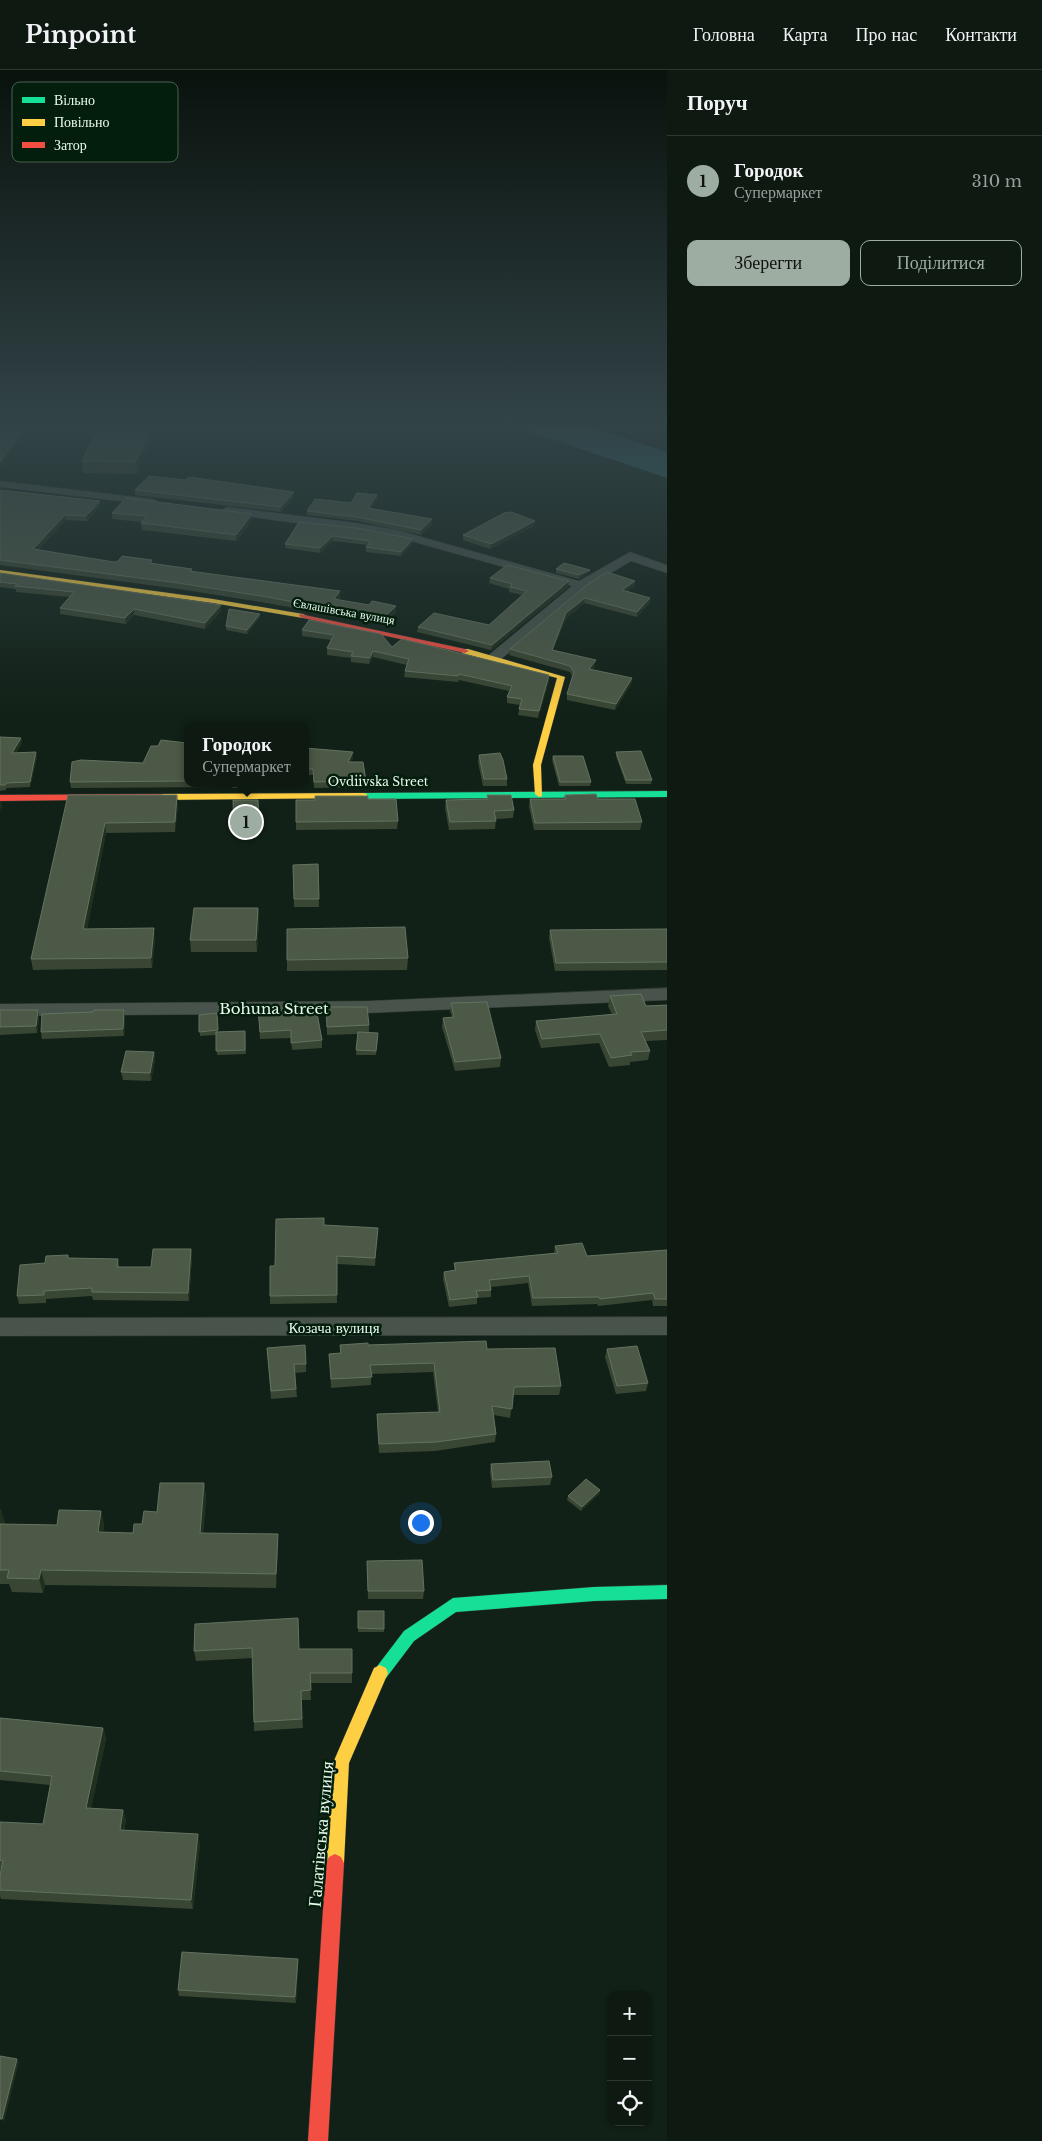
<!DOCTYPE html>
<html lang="uk">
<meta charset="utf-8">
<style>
:root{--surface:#0d1911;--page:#16221a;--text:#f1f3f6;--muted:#9aa09f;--line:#2d3831;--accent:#9dada1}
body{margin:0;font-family:"Libre Baskerville",serif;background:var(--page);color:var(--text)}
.controls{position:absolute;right:15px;bottom:15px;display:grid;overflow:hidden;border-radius:10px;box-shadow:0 1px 4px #0004}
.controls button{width:45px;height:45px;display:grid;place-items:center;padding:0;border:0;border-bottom:1px solid var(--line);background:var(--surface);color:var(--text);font:25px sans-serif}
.you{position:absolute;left:420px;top:1452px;width:18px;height:18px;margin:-12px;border:4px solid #fff;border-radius:50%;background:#1a73e8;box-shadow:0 0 0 8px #1a73e833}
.badge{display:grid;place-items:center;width:32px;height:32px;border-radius:50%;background:var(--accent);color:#111;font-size:16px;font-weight:700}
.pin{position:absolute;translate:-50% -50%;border:2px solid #fff;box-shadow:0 1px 5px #0006}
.popup{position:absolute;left:184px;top:652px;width:125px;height:65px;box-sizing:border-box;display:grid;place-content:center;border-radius:10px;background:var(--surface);filter:drop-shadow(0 1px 4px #0005);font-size:16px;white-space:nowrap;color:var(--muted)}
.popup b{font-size:19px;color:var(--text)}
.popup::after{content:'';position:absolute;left:50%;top:100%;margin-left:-10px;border:10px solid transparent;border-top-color:var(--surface)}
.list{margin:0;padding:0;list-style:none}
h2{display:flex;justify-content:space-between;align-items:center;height:65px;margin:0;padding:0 20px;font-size:21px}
h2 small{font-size:16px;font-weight:400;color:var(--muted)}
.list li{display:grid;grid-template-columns:32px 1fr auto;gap:15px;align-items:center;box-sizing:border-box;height:90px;padding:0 20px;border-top:1px solid var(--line)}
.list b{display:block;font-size:19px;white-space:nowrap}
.list p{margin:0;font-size:16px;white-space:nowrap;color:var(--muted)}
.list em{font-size:16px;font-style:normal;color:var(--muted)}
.actions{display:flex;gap:10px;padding:15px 20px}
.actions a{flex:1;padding:11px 0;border:1px solid var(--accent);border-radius:10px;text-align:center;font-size:18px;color:var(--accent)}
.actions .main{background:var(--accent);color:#111}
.icon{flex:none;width:28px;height:28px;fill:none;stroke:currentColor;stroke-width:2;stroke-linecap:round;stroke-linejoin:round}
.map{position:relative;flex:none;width:667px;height:2071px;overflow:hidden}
header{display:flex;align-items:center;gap:30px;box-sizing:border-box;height:70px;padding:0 25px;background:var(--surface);border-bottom:1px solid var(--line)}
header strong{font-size:24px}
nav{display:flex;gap:28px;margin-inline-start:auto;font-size:18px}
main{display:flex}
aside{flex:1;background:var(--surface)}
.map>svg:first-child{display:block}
.water{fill:#2f7277}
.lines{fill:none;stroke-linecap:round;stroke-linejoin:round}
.street-casing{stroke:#2e3932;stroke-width:1}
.fast-casing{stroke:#2e3932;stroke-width:1}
.slow-casing{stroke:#2e3932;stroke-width:1}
.jam-casing{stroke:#2e3932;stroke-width:1}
.street{fill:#47534b;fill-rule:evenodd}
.fast{fill:#16e098;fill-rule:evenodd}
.slow{fill:#ffcf43;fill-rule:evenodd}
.jam{fill:#f24e42;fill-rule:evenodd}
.wall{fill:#394633}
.shaded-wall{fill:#212f1f}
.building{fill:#4c5947;stroke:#647261}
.labels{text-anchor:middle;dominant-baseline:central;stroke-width:5;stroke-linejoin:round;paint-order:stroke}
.far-street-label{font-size:12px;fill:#e8f9ec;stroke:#031e0c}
.street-label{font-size:15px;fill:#e8f9ec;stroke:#031e0c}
.near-street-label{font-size:18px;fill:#e8f9ec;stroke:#031e0c}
.key{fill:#031e0c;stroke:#48604f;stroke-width:1}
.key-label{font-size:14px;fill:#e8f9ec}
</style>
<header>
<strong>Pinpoint</strong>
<nav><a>Головна</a><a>Карта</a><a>Про нас</a><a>Контакти</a></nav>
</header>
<main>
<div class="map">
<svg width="667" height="2071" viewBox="0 0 667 2071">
<rect width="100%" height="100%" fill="#112117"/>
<path class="water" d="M 508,354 L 582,354 L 667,382 L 667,408 Z"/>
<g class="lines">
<g class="street-casing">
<path id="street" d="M 0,411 L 153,429 L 159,432 L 153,435 L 0,417 Z
M 227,437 L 357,453 L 397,460 L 579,511 L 630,482 L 667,495 L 667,503 L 631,491 L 586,518 L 500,590 L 495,591 L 488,587 L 490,584 L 572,516 L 396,467 L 223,443 L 221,441 L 223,439 Z
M 667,918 L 667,930 L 368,943 L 0,946 L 0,934 L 368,931 Z
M 667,1247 L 667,1265 L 0,1266 L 0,1248 Z"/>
</g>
<g class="fast-casing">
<path id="fast" d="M 667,721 L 667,727 L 364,729 L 360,726 L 364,723 Z
M 667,1515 L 667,1529 L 594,1531 L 456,1542 L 414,1571 L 386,1608 L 380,1611 L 374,1608 L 372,1603 L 404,1561 L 453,1528 L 594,1517 Z"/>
</g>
<g class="slow-casing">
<path id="slow" d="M 0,500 L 213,529 L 303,544 L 307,546 L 303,548 L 213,533 L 0,504 Z
M 462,579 L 468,579 L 565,607 L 541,695 L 542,726 L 539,727 L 535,724 L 533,695 L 557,608 L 462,583 Z
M 364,723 L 367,724 L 367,728 L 161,730 L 157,727 L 161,724 Z
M 380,1595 L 386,1598 L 388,1603 L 349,1693 L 344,1793 L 341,1799 L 335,1802 L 329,1799 L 326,1793 L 333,1693 L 374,1598 Z"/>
</g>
<g class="jam-casing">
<path id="jam" d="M 300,544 L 465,579 L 469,581 L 465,583 L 303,548 L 299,546 Z
M 161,724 L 164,725 L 164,729 L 0,731 L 0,725 Z
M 335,1784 L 341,1787 L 344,1793 L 328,2071 L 308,2071 L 326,1793 L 329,1787 Z"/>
</g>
<use href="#street" class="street"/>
<use href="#fast" class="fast"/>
<use href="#slow" class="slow"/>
<use href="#jam" class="jam"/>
</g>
<path class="wall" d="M 100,354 L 155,354 L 155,360 L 137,404 L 83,403 L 82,391 Z
M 185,410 L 294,422 L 294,427 L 281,442 L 135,425 L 135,420 Z
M 0,420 L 100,436 L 87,451 L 66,450 L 38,480 L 114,492 L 152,490 L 152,493 L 192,499 L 192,502 L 340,521 L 340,527 L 338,530 L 369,535 L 396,536 L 396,542 L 382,554 L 267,533 L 179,519 L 0,495 Z
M 377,430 L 370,439 L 432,454 L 421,465 L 357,451 L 307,445 L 307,441 L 351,433 Z
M 112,443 L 252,450 L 236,471 L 142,460 L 141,453 L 142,452 L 112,449 Z
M 534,456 L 490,479 L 463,470 L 463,465 Z
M 357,458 L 413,469 L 412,474 L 401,486 L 366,482 L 366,477 L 368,475 L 333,471 L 320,483 L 285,478 L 285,474 Z
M 556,499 L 590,500 L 589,503 L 579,509 L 556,503 Z
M 0,503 L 221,541 L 205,559 L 134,545 L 126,554 L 60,544 L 60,538 L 69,527 L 16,522 L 16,519 L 0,517 Z
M 490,508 L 568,517 L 491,580 L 417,562 L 418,557 L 489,555 L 522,525 L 509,522 L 509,519 L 489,513 Z
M 635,511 L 635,516 L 627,521 L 650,528 L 649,534 L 637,547 L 584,533 L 566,549 L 553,580 L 595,596 L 592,600 L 632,608 L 631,614 L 615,640 L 567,630 L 567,624 L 572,606 L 570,602 L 509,585 L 510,579 L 588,514 Z
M 260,547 L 247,564 L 226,560 L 226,556 Z
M 309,550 L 392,577 L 549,611 L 538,648 L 518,645 L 520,635 L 507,633 L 507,627 L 509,621 L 459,610 L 458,612 L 404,607 L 405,601 L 407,595 L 373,587 L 369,594 L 351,592 L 351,588 L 327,585 L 327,578 L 331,570 L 302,566 L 302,560 Z
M 0,667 L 21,668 L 22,673 L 16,683 L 37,687 L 30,717 L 6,718 L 6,720 L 0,721 Z
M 187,673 L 187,713 L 275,713 L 275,716 L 257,716 L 257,718 L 233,718 L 232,717 L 71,718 L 70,712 L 143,693 L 158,676 Z
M 305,678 L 353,688 L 351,692 L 366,711 L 366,717 L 314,718 L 313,705 L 305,705 Z
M 616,682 L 652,710 L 651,714 L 626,714 L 616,686 Z
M 479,685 L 507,709 L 507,716 L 483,716 L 478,692 Z
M 553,686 L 591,712 L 590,716 L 559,716 L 552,690 Z
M 68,725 L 178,735 L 175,762 L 106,763 L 87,859 L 155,869 L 152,898 L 33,900 L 31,889 Z
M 487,725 L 514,740 L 513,748 L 496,749 L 495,759 L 449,760 L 445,738 L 446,730 L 487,729 Z
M 565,725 L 598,729 L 642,752 L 640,760 L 534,760 L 529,737 L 530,729 L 564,729 Z
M 368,729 L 398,751 L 397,759 L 296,760 L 296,730 Z
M 233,730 L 258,730 L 260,764 L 235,765 Z
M 318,794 L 319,837 L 294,837 L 293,795 Z
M 258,838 L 259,850 L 257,882 L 191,882 L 190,870 Z
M 667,859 L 667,900 L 555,901 L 549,868 L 550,860 Z
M 408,888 L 407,900 L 287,901 L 287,890 Z
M 610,926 L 646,936 L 667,935 L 667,970 L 646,971 L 650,981 L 648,990 L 630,992 L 630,995 L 609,997 L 599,973 L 541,978 L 535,960 L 536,951 L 612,944 L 608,936 Z
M 451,933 L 501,988 L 500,997 L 455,1001 L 442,957 L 443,948 L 452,947 L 450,941 Z
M 326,937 L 369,955 L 369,962 L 378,967 L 376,985 L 356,985 L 358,964 L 327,965 Z
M 258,938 L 291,944 L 322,970 L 322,978 L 292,980 L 291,968 L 260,969 Z
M 0,940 L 39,948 L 37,963 L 0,965 Z
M 217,943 L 218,962 L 245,961 L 246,984 L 217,985 L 216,965 L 200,966 L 199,945 Z
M 125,947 L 124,966 L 42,969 L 41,962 Z
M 154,982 L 155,990 L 151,1011 L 123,1010 L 121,1002 Z
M 324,1155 L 377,1166 L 375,1196 L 337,1194 L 337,1233 L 270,1234 L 270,1226 L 275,1196 Z
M 555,1176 L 587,1186 L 667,1180 L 667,1236 L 653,1236 L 652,1230 L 598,1236 L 597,1234 L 532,1236 L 528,1213 L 491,1217 L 491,1227 L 477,1228 L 477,1234 L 449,1237 L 443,1209 L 444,1202 L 454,1201 L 454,1193 L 554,1183 Z
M 191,1179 L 192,1187 L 189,1231 L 93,1230 L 92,1226 L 46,1229 L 46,1233 L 19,1234 L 17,1226 L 45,1193 L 68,1188 L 118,1189 L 119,1197 L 151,1197 Z
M 340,1275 L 487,1279 L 561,1316 L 559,1325 L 513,1325 L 510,1348 L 494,1345 L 496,1364 L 495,1372 L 435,1381 L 379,1383 L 377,1352 L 377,1344 L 438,1342 L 433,1302 L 371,1304 L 371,1315 L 331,1318 L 329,1284 L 340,1283 Z
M 267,1278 L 306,1294 L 306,1302 L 295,1303 L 297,1327 L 271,1329 Z
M 607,1279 L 648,1313 L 646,1321 L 616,1324 L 605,1287 Z
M 491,1394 L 552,1407 L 550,1415 L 492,1418 L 490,1402 Z
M 204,1413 L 206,1428 L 203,1463 L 278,1478 L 276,1518 L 45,1515 L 43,1523 L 12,1522 L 9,1514 L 0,1514 L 0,1439 L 5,1454 L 57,1455 L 101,1441 L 104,1455 L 103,1462 L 133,1463 L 157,1442 Z
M 600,1420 L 599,1424 L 581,1441 L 567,1430 L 568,1426 Z
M 367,1491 L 424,1521 L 423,1529 L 368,1529 Z
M 358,1541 L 384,1541 L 384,1562 L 358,1562 Z
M 195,1554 L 299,1579 L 352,1579 L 352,1613 L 310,1613 L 311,1630 L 301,1630 L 303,1658 L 254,1661 L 253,1588 L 196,1591 L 194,1581 Z
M 0,1648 L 103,1658 L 106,1669 L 91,1738 L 123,1740 L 126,1750 L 124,1761 L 200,1774 L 193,1839 L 1,1829 L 0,1826 L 0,1805 L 1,1800 L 0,1799 L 0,1752 L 43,1754 L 50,1715 L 0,1710 Z
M 298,1889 L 296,1933 L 179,1926 L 178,1920 Z"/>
<path class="shaded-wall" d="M 26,354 L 29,354 L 29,356 L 0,399 L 0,392 Z
M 152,354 L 155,354 L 155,360 L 137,404 L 136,392 Z
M 294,422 L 294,427 L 281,442 L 281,437 Z
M 377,425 L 377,430 L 368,443 L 368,438 Z
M 100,431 L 100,436 L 87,451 L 86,446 Z
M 252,444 L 252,450 L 236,471 L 236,465 Z
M 65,445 L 66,450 L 34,484 L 33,479 Z
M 432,449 L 432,454 L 421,465 L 421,460 Z
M 535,451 L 534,456 L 490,479 L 491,474 Z
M 333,466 L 333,471 L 320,483 L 320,478 Z
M 413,469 L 412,474 L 401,486 L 401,482 Z
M 590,500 L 589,503 L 579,509 L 579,505 Z
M 569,511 L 568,517 L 491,580 L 492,575 Z
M 635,511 L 635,516 L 621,526 L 622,520 Z
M 340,521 L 340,527 L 334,535 L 334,529 Z
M 585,528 L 584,533 L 566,549 L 551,586 L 552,580 L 566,543 Z
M 650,528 L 649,534 L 637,547 L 637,542 Z
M 221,535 L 221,541 L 205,559 L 205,553 Z
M 396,536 L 396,542 L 382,554 L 382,549 Z
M 134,539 L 134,545 L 126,554 L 125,548 Z
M 260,544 L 260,547 L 247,564 L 247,560 Z
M 373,581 L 373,587 L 369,594 L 370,588 Z
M 596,590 L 595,596 L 588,605 L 589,599 Z
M 549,605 L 549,611 L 538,648 L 539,641 Z
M 632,608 L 631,614 L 615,640 L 616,634 Z
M 21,668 L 22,673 L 13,688 L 12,683 Z
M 36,682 L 37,687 L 30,717 L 30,712 Z
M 353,682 L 353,688 L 348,699 L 348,692 Z
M 177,725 L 178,735 L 175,762 L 175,752 Z
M 1,731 L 2,736 L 0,741 L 0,733 Z
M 105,753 L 106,763 L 85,870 L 83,859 Z
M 258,838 L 259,850 L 257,882 L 256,870 Z
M 154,858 L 155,869 L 152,898 L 151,888 Z
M 38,940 L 39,948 L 37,963 L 36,956 Z
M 124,940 L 125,947 L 124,966 L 123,959 Z
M 154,982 L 155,990 L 151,1011 L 150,1003 Z
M 191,1179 L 192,1187 L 189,1231 L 188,1223 Z
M 204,1413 L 206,1428 L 201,1477 L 200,1463 Z
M 600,1420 L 599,1424 L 581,1441 L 582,1437 Z
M 1,1439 L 5,1454 L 0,1460 L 0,1443 Z
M 101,1441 L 104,1455 L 101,1477 L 98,1462 Z
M 278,1464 L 278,1478 L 276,1518 L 276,1504 Z
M 41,1500 L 45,1515 L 43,1523 L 39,1509 Z
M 103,1658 L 106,1669 L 89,1748 L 86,1738 Z
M 123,1740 L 126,1750 L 123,1770 L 120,1760 Z
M 198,1764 L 200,1774 L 193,1839 L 191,1830 Z
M 298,1889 L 298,1895 L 296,1933 L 295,1927 Z
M 17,1989 L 19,1992 L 4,2052 L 2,2049 Z"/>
<path class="building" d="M 0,354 L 26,354 L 0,392 Z
M 100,354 L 152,354 L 136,392 L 82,391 Z
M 149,406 L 185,410 L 189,407 L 294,422 L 281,437 L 135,420 Z
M 0,420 L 100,431 L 86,446 L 65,445 L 33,479 L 114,492 L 118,491 L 122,486 L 152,490 L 149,493 L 192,499 L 189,501 L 340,521 L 334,529 L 369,535 L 372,531 L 396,536 L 382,549 L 267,527 L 178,513 L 0,490 Z
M 357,423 L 377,425 L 368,438 L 432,449 L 421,460 L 357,447 L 307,441 L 315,429 L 351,433 Z
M 126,428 L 252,444 L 236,465 L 141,453 L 147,446 L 112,443 Z
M 511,442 L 535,451 L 491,474 L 463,465 L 504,443 Z
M 299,452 L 357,458 L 413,469 L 401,482 L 366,477 L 371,471 L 333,466 L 320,478 L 285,474 Z
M 564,493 L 590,500 L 579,505 L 556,499 Z
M 507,495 L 569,511 L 492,575 L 418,557 L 434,543 L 489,555 L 527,521 L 510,517 L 512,514 L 490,508 Z
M 607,502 L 635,511 L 622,520 L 650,528 L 637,542 L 585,528 L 566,543 L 552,580 L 596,590 L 589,599 L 632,608 L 616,634 L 567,624 L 574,602 L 570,596 L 510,579 L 588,514 Z
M 0,503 L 221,535 L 205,553 L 134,539 L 125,548 L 60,538 L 74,522 L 15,516 L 17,514 L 0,512 Z
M 229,539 L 260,544 L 247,560 L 226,556 Z
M 309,550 L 381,564 L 392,577 L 402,569 L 549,605 L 539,641 L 519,639 L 522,629 L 507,627 L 512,616 L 459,604 L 458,606 L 405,601 L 409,589 L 373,581 L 370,588 L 351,586 L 353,582 L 327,578 L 334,565 L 302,560 Z
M 0,667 L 21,668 L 12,683 L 36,682 L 30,712 L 6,713 L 5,715 L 0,715 Z
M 161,670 L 187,673 L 187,711 L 70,712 L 72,692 L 81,690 L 143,693 L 151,676 L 158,676 Z
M 305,678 L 353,682 L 348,692 L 363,692 L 366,711 L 314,712 L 313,699 L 305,699 Z
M 641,681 L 652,710 L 626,710 L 616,682 Z
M 500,683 L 503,690 L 507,709 L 484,709 L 479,685 Z
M 553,686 L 583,686 L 591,712 L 560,712 Z
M 596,724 L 598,729 L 635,729 L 642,752 L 535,753 L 530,729 L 566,729 L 565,725 Z
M 68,725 L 177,725 L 175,752 L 105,753 L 83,859 L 154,858 L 151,888 L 31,889 Z
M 487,725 L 511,725 L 514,740 L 494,741 L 496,751 L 450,752 L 446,730 L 488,729 Z
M 315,726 L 368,726 L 368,729 L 396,729 L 398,751 L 296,752 L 296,730 L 315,730 Z
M 233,730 L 258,730 L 259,760 L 234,761 Z
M 318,794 L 319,829 L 294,829 L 293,795 Z
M 194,838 L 258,838 L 256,870 L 190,870 Z
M 405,857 L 408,888 L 287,890 L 287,859 Z
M 667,859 L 667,892 L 556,893 L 550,860 Z
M 641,924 L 646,936 L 667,935 L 667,960 L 641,962 L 650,981 L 630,982 L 632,985 L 611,988 L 600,964 L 542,969 L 536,951 L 617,944 L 610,926 Z
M 487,932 L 501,988 L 455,992 L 443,948 L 454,947 L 451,933 Z
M 326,937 L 367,937 L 369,955 L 327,957 Z
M 258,938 L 291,938 L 291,944 L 317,943 L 322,970 L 291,973 L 291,960 L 260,962 Z
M 0,940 L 38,940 L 36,956 L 0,957 Z
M 94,940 L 124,940 L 123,959 L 41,962 L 42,944 L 93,942 Z
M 217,943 L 218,960 L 199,962 L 199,945 Z
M 245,961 L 245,980 L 216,981 L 216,962 Z
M 358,962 L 378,963 L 376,981 L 356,980 Z
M 126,981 L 154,982 L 150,1003 L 121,1002 Z
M 324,1148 L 324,1155 L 378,1158 L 375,1188 L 337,1186 L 337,1225 L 270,1226 L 270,1196 L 275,1196 L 276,1149 Z
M 582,1173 L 587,1186 L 667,1180 L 667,1229 L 655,1229 L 653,1223 L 600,1229 L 599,1227 L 533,1228 L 529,1206 L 489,1210 L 491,1220 L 476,1221 L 478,1227 L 450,1230 L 444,1202 L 456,1200 L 454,1193 L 558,1183 L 555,1176 Z
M 153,1179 L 191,1179 L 188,1223 L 92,1222 L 92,1218 L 44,1221 L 44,1225 L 17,1226 L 20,1195 L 45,1193 L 46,1186 L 68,1185 L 68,1188 L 118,1189 L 117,1197 L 151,1197 Z
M 486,1271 L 487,1279 L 555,1278 L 561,1316 L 514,1317 L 512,1339 L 492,1336 L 496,1364 L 436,1372 L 379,1374 L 377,1344 L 440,1342 L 434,1293 L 370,1295 L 372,1307 L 331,1309 L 329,1284 L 341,1283 L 340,1275 L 368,1273 L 368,1275 Z
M 305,1275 L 306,1294 L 294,1294 L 296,1319 L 271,1321 L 267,1278 Z
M 637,1276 L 648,1313 L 617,1316 L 607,1279 Z
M 549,1391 L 552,1407 L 493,1410 L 491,1394 Z
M 586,1409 L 600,1420 L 582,1437 L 568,1426 Z
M 160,1413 L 204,1413 L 200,1463 L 278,1464 L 276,1504 L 41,1500 L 39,1509 L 7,1508 L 9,1500 L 0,1500 L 0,1454 L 57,1455 L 59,1440 L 101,1441 L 98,1462 L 133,1463 L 134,1454 L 142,1454 L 144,1441 L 157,1442 Z
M 422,1490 L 424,1521 L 368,1521 L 367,1491 Z
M 358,1541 L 384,1541 L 384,1559 L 358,1558 Z
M 298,1548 L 299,1579 L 352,1579 L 352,1603 L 310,1603 L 311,1620 L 301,1621 L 302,1649 L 254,1652 L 252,1578 L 194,1581 L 195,1554 Z
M 0,1648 L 103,1658 L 86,1738 L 123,1740 L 120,1760 L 198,1764 L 191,1830 L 0,1820 L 0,1805 L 3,1791 L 0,1790 L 0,1752 L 43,1754 L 52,1706 L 0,1701 Z
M 182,1882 L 298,1889 L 295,1927 L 178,1920 Z
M 0,1986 L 17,1989 L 2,2049 L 0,2049 Z"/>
<linearGradient id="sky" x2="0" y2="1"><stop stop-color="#09120d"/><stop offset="0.55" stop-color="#324347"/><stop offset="1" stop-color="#324347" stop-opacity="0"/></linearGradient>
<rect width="667" height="644" fill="url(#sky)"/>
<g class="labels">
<g class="far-street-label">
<text transform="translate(344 541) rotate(10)">Євлашівська вулиця</text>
<text x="378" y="711">Ovdiivska Street</text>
</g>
<g class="street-label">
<text x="274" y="938">Bohuna Street</text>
<text x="334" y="1257">Козача вулиця</text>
</g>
<g class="near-street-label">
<text transform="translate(321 1764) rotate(-85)">Галатівська вулиця</text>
</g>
</g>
<rect x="12" y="12" width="166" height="80" rx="8" class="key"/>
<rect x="22" y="27" width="23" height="6" fill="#16e098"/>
<rect x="22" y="49" width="23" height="7" fill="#ffcf43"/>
<rect x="22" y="72" width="23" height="6" fill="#f24e42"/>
<g class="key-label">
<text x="54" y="35">Вільно</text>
<text x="54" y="57">Повільно</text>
<text x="54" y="80">Затор</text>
</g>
</svg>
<div class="controls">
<button>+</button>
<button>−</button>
<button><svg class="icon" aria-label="locate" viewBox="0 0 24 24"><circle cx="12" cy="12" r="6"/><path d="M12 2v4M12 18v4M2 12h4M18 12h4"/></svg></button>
</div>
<div class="you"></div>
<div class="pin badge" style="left:246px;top:752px">1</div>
<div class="popup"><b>Городок</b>Супермаркет</div>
</div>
<aside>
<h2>Поруч<small></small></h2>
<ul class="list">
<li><span class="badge">1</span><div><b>Городок</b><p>Супермаркет</p></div><em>310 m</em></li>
</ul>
<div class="actions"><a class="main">Зберегти</a><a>Поділитися</a></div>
</aside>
</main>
